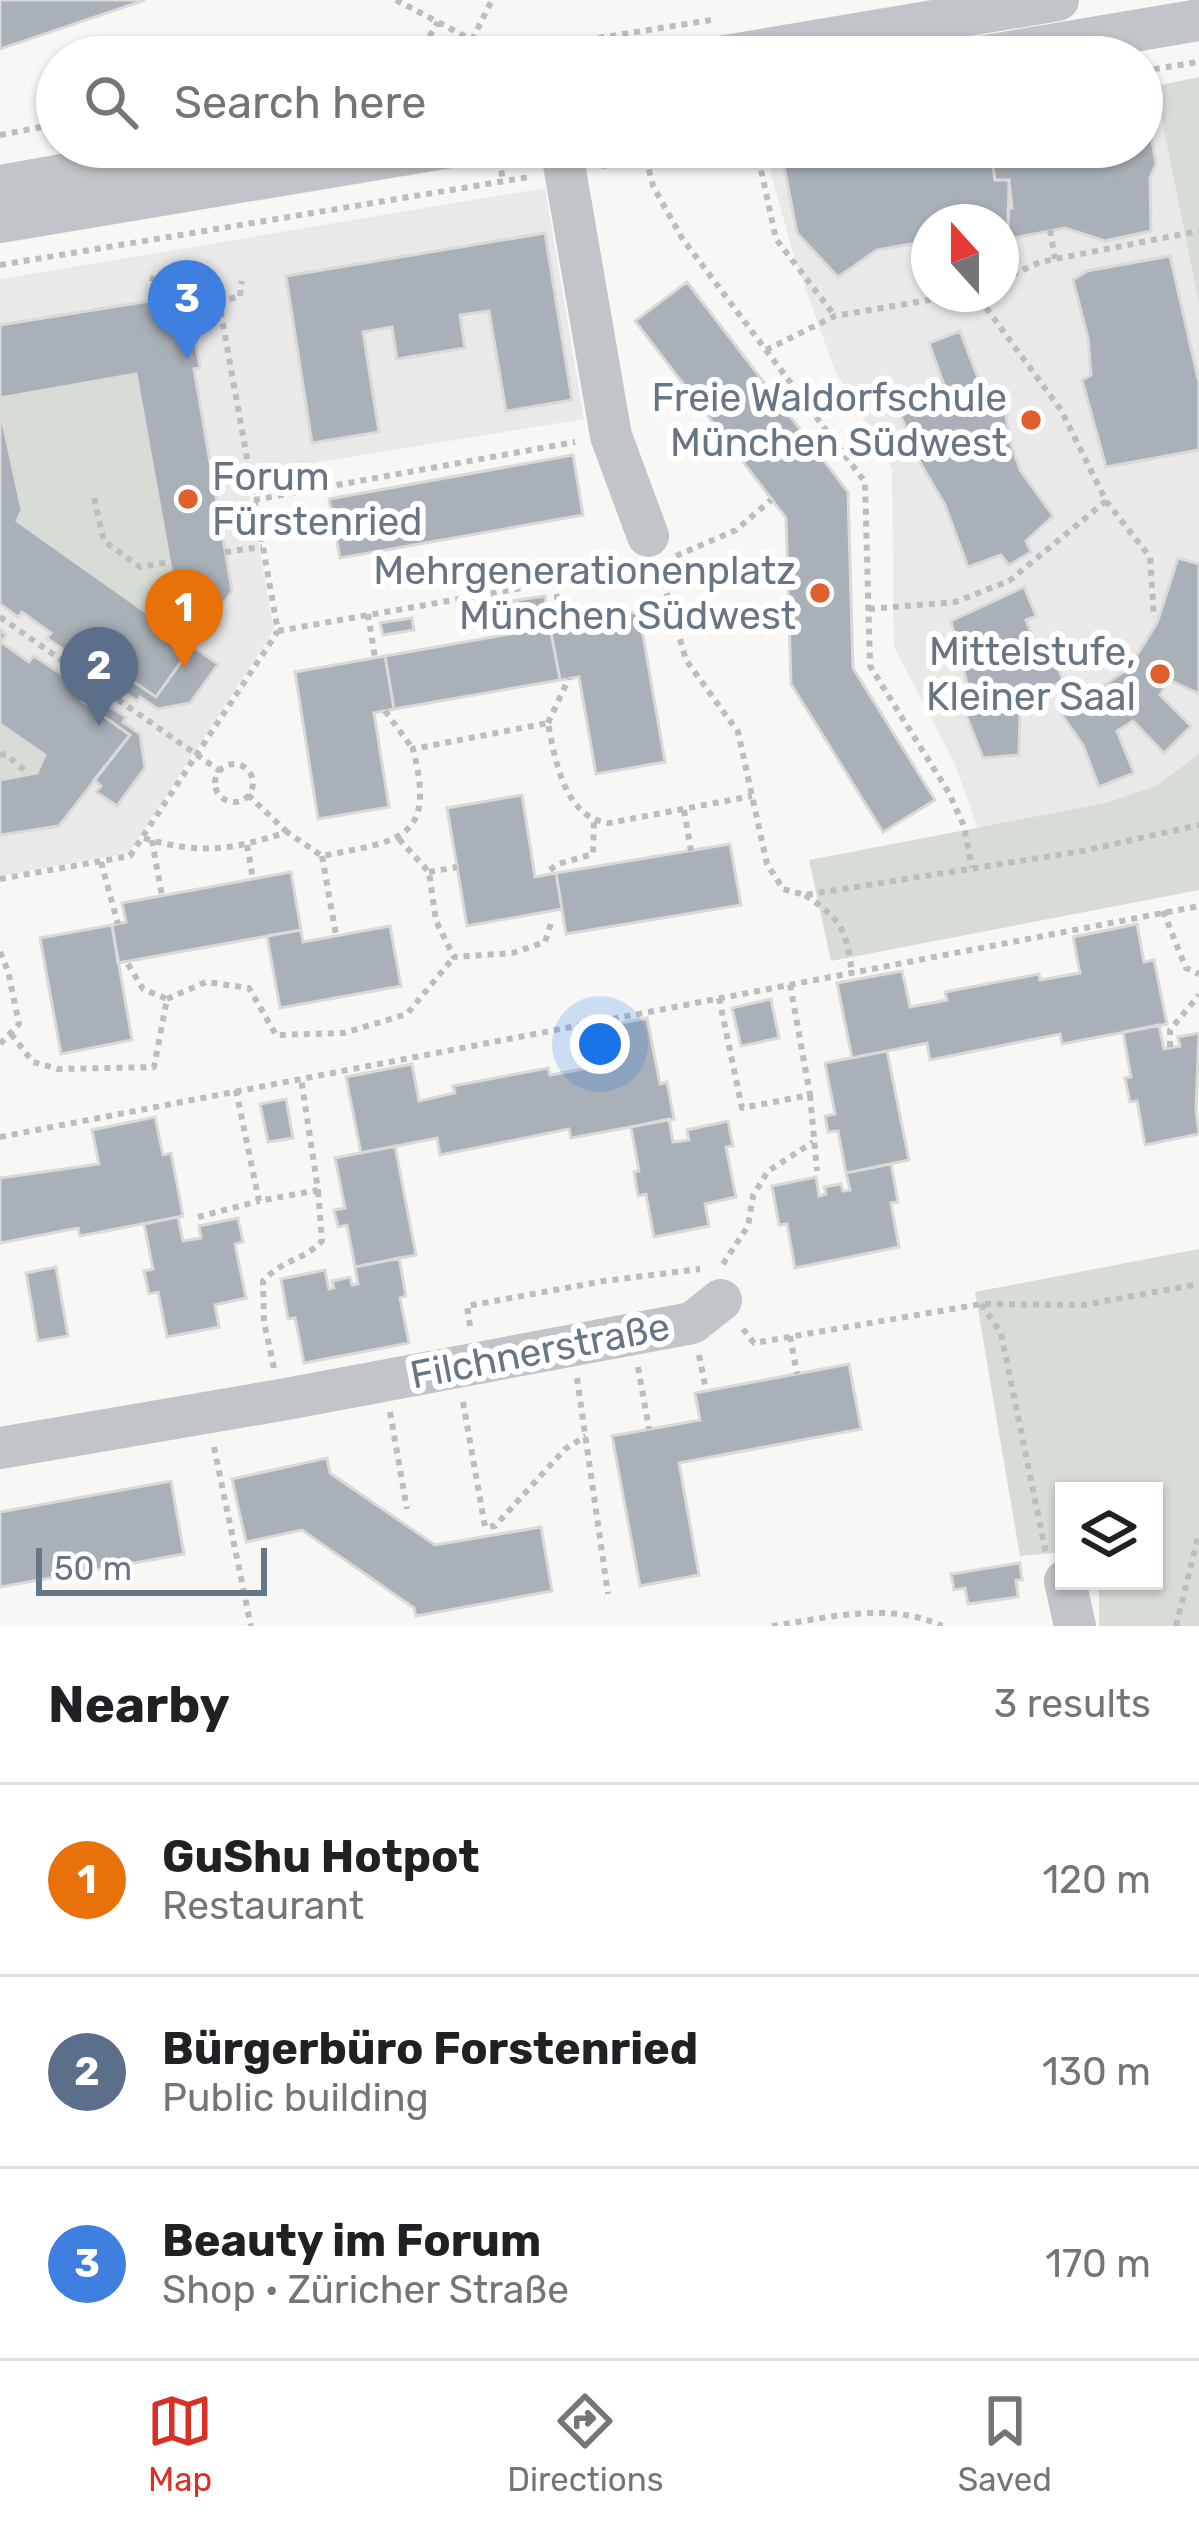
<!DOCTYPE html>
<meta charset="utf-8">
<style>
:root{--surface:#fff;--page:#f2f2f2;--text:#202124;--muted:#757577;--line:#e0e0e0;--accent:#d93025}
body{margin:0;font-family:Rubik,sans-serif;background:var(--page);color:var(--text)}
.controls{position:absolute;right:36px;bottom:36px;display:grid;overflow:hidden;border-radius:0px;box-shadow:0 3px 9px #0004}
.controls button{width:108px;height:108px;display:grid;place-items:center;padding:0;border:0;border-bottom:3px solid var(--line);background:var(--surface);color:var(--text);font:60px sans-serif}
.compass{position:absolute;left:911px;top:204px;width:108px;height:108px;border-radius:50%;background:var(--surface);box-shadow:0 3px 9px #0004;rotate:339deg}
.scale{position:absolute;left:36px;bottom:30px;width:231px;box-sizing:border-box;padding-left:12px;border:6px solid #677685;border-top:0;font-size:33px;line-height:42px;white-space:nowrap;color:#677685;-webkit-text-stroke:9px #fff;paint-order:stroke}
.you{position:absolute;left:600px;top:1044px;width:42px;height:42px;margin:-30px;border:9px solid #fff;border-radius:50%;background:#1a73e8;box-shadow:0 0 0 18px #1a73e833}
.badge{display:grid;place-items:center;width:78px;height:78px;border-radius:50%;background:var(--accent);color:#fff;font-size:39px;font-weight:700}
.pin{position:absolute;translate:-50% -99px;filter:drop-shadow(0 3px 6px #0008)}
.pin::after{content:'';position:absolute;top:63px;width:42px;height:36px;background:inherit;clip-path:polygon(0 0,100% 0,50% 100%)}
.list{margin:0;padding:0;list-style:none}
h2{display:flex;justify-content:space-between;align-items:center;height:156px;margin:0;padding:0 48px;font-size:51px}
h2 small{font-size:39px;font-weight:400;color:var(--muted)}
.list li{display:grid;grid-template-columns:78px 1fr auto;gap:36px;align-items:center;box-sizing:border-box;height:192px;padding:0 48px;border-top:3px solid var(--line)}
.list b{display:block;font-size:45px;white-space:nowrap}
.list p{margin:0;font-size:39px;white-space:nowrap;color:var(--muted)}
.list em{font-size:39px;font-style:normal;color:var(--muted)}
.icon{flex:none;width:66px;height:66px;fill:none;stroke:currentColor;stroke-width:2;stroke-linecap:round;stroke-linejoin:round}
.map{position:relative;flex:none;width:1199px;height:1626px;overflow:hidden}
.search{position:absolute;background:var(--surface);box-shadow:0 3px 9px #0004;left:36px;right:36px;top:36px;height:132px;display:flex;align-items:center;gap:30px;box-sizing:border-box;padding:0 42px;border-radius:66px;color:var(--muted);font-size:45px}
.sheet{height:732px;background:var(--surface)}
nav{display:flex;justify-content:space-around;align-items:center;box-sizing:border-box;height:168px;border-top:3px solid var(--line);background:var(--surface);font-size:33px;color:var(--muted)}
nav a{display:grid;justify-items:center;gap:6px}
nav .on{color:var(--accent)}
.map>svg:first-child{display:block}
.built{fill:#e8e9e8;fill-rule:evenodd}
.green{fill:#d7dcd4}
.building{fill:#a9b0b7;stroke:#d9d9d7;stroke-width:3}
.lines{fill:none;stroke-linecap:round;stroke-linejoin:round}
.path{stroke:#bbbdc0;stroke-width:6;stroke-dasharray:6 6;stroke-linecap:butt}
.minor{stroke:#c1c4c8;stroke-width:42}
.poi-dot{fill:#e05f2c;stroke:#fff;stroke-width:4.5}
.labels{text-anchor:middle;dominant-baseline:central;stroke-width:12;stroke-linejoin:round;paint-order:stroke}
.poi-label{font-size:39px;fill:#677685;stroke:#fff;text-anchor:end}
.street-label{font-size:39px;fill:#677685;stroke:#fff}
</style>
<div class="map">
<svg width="1199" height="1626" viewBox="0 0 1199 1626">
<rect width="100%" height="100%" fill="#f7f8f5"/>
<path class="built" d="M 1155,86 L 1199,304 L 1199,754 L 1156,786 L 1106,804 L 978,829 L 954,762 L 894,647 L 892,468 L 835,371 L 793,253 L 765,152 L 793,147 L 1142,147 L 1142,88 ZM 929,222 L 1001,222 L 1001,294 L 929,294 Z
M 545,188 L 584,419 L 246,474 L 274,630 L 129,853 L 0,876 L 0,279 Z"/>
<path class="green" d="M 1199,77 L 1199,304 L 1155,86 Z
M 136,374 L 172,575 L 147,613 L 17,521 L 22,509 L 0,409 L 0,398 Z
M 0,724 L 45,755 L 37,773 L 0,780 Z
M 1199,754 L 1199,890 L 831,961 L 809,860 L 1106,803 L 1156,786 Z
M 1199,1249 L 1199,1626 L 1099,1626 L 1099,1581 L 1154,1581 L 1154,1491 L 1064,1491 L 1064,1552 L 1020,1556 L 975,1292 Z"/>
<path class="building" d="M 0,0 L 145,0 L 0,49 Z
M 1142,122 L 1150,131 L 1156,164 L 1150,178 L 1151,231 L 1105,241 L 1065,228 L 1008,239 L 1008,209 L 1012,208 L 1009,180 L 995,180 L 990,147 L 1142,147 Z
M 906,147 L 990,147 L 995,180 L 1009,180 L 1008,239 L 1001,239 L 1001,222 L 929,222 L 929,241 L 877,250 L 838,277 L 797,233 L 784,166 Z
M 545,233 L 572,400 L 506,411 L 489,311 L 460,315 L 465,348 L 397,359 L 392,327 L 363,332 L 379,432 L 312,443 L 286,276 Z
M 1170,256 L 1199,383 L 1199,450 L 1106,467 L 1082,380 L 1091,375 L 1088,338 L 1073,280 L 1087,271 Z
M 687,282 L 848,492 L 853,668 L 935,800 L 883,832 L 791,684 L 786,518 L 635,321 Z
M 187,295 L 200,368 L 194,369 L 232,591 L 156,697 L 108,664 L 99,675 L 47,638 L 51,633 L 22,612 L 18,617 L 0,604 L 0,409 L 22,510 L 17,521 L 147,613 L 172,575 L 136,374 L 0,398 L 0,325 Z
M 960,331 L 983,391 L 1001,385 L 1010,441 L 1020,470 L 1053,516 L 1026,541 L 1031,552 L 1009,565 L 1001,555 L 968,567 L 945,505 L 921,464 L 901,416 L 947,393 L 929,343 Z
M 573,455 L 583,515 L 340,558 L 329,499 Z
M 1178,558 L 1199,564 L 1199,694 L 1169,680 L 1160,695 L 1191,726 L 1164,753 L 1133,721 L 1117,731 L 1134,773 L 1099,787 L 1083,745 L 1062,715 L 1129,668 L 1157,623 Z
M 1024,587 L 1036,616 L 1026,620 L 1044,665 L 1056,662 L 1063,680 L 1020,709 L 1019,755 L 983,758 L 967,717 L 967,683 L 951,621 Z
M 545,596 L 546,609 L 513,614 L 511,601 Z
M 639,612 L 665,762 L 596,774 L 579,677 L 560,680 L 550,627 Z
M 412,618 L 414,630 L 383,635 L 380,623 Z
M 550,627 L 560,680 L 394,709 L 385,656 Z
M 0,630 L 6,635 L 1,642 L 29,662 L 34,656 L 89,692 L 82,701 L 130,735 L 59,826 L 0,835 L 0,780 L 37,773 L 45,755 L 0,724 Z
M 192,646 L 218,664 L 190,703 L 158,709 L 140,697 L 137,701 L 104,678 L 101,672 L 108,664 L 156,697 Z
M 385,656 L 394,709 L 374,713 L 389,807 L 318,819 L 295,672 Z
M 88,693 L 126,717 L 123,722 L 140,734 L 145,768 L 117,806 L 96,792 L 101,786 L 94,780 L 130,735 L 82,701 Z
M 522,795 L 535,877 L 556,873 L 562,909 L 467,926 L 447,808 Z
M 730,844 L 741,905 L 566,934 L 556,873 Z
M 291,872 L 301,930 L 118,963 L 112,925 L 126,922 L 122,903 Z
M 1137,924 L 1144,962 L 1154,960 L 1167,1024 L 1062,1044 L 1060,1034 L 930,1060 L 927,1043 L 852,1058 L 837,983 L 902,971 L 910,1007 L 947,1000 L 945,992 L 1039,974 L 1040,980 L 1080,973 L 1073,937 Z
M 112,925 L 132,1040 L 61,1054 L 40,938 Z
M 390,926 L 401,986 L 280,1008 L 267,936 L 301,930 L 303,942 Z
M 771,999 L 779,1038 L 741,1046 L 732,1008 Z
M 647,1018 L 660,1084 L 667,1082 L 674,1119 L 571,1138 L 569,1129 L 440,1155 L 437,1138 L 361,1153 L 346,1077 L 412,1064 L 419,1101 L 455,1093 L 453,1086 L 548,1068 L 550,1075 L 588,1068 L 581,1031 Z
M 1159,1025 L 1164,1049 L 1180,1046 L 1178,1037 L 1199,1033 L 1196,1111 L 1199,1134 L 1145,1145 L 1137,1101 L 1130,1102 L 1125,1078 L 1131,1077 L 1123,1032 Z
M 887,1051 L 909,1160 L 846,1173 L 838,1131 L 828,1132 L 825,1116 L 835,1114 L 825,1063 Z
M 286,1099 L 293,1138 L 268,1142 L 260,1104 Z
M 155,1117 L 163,1155 L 171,1153 L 183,1216 L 80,1236 L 78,1228 L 0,1243 L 0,1178 L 99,1164 L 92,1130 Z
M 669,1119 L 673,1142 L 689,1140 L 687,1130 L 728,1121 L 733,1146 L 726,1147 L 736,1197 L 705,1204 L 709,1226 L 654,1237 L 646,1194 L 638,1196 L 634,1172 L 639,1171 L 631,1127 Z
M 395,1146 L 416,1255 L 355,1267 L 347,1225 L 338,1227 L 334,1210 L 345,1208 L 335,1158 Z
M 891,1164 L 898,1202 L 891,1203 L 899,1247 L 795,1268 L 787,1224 L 779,1225 L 772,1186 L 816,1177 L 819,1196 L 826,1194 L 824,1187 L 841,1184 L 843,1191 L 850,1190 L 846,1173 Z
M 178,1217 L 183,1241 L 201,1238 L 199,1226 L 238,1218 L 243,1242 L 235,1244 L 246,1298 L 215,1305 L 219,1327 L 167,1337 L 158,1292 L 149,1294 L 144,1271 L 153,1269 L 144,1224 Z
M 399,1258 L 406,1296 L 400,1298 L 409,1343 L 304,1363 L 295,1318 L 288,1319 L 281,1279 L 325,1270 L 329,1289 L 334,1288 L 332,1281 L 342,1279 L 350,1277 L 352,1285 L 358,1284 L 355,1267 Z
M 56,1267 L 68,1336 L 38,1341 L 26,1273 Z
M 849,1364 L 861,1429 L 679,1463 L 699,1575 L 640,1586 L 612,1436 L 700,1420 L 695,1393 Z
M 327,1458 L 330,1473 L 435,1545 L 541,1527 L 552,1591 L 416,1616 L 414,1608 L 302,1530 L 246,1542 L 232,1479 Z
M 171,1481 L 184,1554 L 0,1587 L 0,1512 Z
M 1020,1563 L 1022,1580 L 1016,1580 L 1018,1597 L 968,1604 L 965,1588 L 954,1590 L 951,1574 Z"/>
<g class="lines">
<path class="path" d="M 396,0 L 472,40 L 479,57
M 472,40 L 492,0
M 402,41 L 416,44 L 404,52
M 417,57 L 438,22
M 480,57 L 711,20
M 1142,71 L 1199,62
M 0,135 L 57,124
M 497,147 L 503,181
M 756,147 L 776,239 L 835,316
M 646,158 L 653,186 L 682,238 L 865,482 L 870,666 L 949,793 L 964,826 L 972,868
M 601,166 L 706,147
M 1050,230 L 1055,259
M 0,265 L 529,177
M 150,278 L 219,302 L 240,296
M 1001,280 L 1040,262 L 1199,231
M 240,296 L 242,281
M 766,350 L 835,316 L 965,294
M 821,457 L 837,444
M 94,498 L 104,541 L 140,567 L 170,562
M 254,500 L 575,442
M 1106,501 L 1150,557 L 1154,618
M 225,552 L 262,547
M 676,556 L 736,530 L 771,500
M 660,570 L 686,660 L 738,732 L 767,864 L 783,889 L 805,895 L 1083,851 L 1199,825
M 555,582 L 561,625
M 869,609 L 955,602 L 1009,581 L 1106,501 L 1061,410 L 976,294
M 368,614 L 375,658
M 0,617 L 220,771
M 278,631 L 635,568
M 385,711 L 413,749
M 548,723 L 569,678
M 0,755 L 6,754 L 25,771
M215 783a19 19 0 1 1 38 0a19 19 0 1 1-38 0Z
M 248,795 L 287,832
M 684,810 L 691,851
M 144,838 C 200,855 232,850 287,832 L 322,856 C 398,841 437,841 413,749 L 548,723 C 555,759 564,818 609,823 L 752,796
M 399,839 L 429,872 L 436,921 L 454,957 L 513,953 L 545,942 L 552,920
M 152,840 L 162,896
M 247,845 L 253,879
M 322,856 L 336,935
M 101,862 L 118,924
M 550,870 L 558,864 L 593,854 L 594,821
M 429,872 L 457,867
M 0,879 L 130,856 L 278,631 L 219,302
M 805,895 C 842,920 846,929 852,973
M 1163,911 L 1186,968 L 1199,974
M 0,952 L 8,971 L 19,1024 L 0,1044
M 719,998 L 742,1108 L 810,1095 L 790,984
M 167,999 L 206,982 L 249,988 L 276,1035 L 344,1033 L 407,1014 L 454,957
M 11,1034 L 33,1062 L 58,1069 L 154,1067 L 167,999 L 143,989 L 126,961
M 1170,1047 L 1170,1030 L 1199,995
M 236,1090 L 259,1201 L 318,1190 L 301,1078
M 810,1095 L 817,1171
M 0,1137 L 1199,906
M 198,1217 L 259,1201
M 723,1264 L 748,1226 L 753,1196 L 768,1171 L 813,1142
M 981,1304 L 1001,1333 L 1046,1554
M 470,1326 L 467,1306 L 604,1281 L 700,1269
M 743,1329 L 754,1343 L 981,1304 L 1083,1305 L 1199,1284
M 790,1336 L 797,1374
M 699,1355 L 706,1390
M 638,1367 L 649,1429
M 274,1368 L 264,1322 L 263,1281 C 283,1259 303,1261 322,1241 L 318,1190
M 577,1378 L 608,1594
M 463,1402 L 485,1527 L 495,1526 L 565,1449 L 586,1436
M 390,1412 L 407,1509
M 214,1447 L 251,1626
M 772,1626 C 828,1618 889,1601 942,1626
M 1176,1626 L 1199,1533"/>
<path class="minor" d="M 720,57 L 1058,0
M 980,57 L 1199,20
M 561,147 L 611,436 L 648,536
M 0,186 L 219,147
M 0,222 L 450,147
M 0,1448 L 281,1400 L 692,1323 L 721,1300
M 1065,1581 L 1075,1626"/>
</g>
<g class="poi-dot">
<circle cx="1031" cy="420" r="12"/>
<circle cx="188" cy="499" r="12"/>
<circle cx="820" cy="593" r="12"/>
<circle cx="1160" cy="674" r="12"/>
</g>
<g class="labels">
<g class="poi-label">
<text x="1007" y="398">Freie Waldorfschule<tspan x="1007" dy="45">München Südwest</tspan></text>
<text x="212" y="477" text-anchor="start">Forum<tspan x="212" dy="45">Fürstenried</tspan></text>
<text x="796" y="571">Mehrgenerationenplatz<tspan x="796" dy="45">München Südwest</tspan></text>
<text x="1136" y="652">Mittelstufe,<tspan x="1136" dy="45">Kleiner Saal</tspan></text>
</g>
<g class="street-label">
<text transform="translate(540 1351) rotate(-11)">Filchnerstraße</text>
</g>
</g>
</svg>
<div class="controls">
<button><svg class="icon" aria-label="layers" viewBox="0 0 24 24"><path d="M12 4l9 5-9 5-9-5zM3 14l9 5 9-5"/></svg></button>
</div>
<svg class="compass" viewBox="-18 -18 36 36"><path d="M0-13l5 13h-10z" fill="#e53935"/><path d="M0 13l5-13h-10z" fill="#757577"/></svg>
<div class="scale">50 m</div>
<div class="you"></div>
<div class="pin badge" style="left:184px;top:668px;background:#e8710a">1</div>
<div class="pin badge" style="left:99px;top:726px;background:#5c6f8a">2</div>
<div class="pin badge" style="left:187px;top:359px;background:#3f7fe0">3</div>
<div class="search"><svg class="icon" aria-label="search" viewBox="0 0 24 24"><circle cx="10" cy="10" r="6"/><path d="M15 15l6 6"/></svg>Search here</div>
</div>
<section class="sheet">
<h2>Nearby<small>3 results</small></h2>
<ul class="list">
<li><span class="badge" style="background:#e8710a">1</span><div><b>GuShu Hotpot</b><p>Restaurant</p></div><em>120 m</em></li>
<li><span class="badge" style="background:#5c6f8a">2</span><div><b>Bürgerbüro Forstenried</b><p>Public building</p></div><em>130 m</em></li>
<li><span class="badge" style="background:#3f7fe0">3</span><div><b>Beauty im Forum</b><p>Shop · Züricher Straße</p></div><em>170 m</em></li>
</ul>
</section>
<nav>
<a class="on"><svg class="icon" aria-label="map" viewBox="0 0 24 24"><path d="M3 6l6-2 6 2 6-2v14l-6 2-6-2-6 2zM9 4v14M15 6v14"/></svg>Map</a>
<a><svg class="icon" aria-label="directions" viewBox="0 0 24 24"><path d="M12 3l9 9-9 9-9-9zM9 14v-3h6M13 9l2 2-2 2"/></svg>Directions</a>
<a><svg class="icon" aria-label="saved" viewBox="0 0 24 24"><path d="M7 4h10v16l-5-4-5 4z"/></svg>Saved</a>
</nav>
